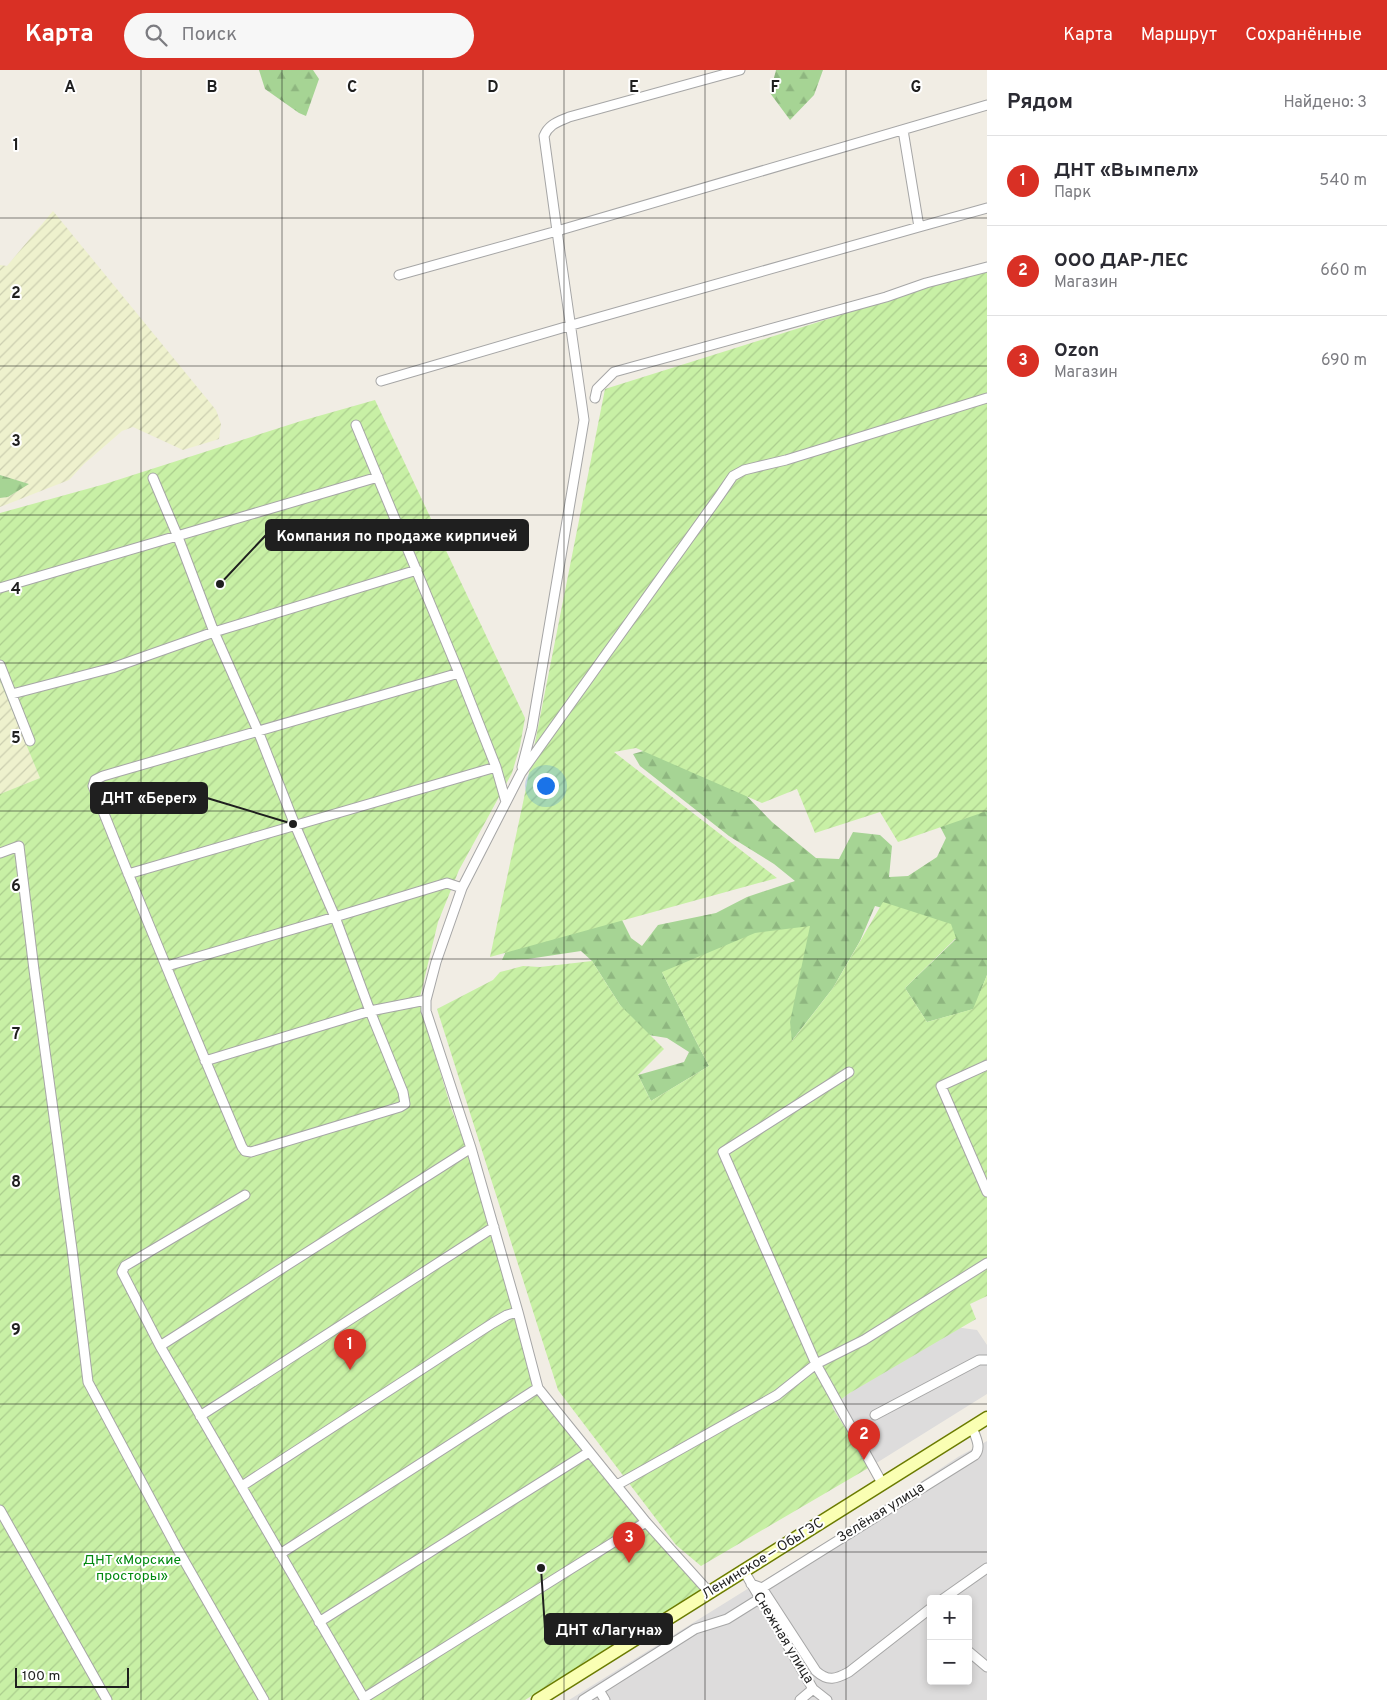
<!DOCTYPE html>
<html lang="ru">
<meta charset="utf-8">
<style>
:root{--surface:#fff;--page:#f7f7f7;--text:#2b2b33;--muted:#7c7c81;--line:#e1e1e2;--accent:#d93025}
body{margin:0;font-family:Overpass,sans-serif;background:var(--page);color:var(--text)}
.controls{position:absolute;right:15px;bottom:15px;display:grid;overflow:hidden;border-radius:5px;box-shadow:0 2px 8px #0003}
.controls button{width:45px;height:45px;display:grid;place-items:center;padding:0;border:0;border-bottom:1px solid var(--line);background:var(--surface);color:var(--text);font:25px sans-serif}
.scale{position:absolute;left:15px;bottom:12px;width:114px;box-sizing:border-box;padding-left:5px;border:2px solid #1f1f1f;border-top:0;font-size:14px;line-height:18px;white-space:nowrap;color:#1f1f1f;-webkit-text-stroke:4px #fff;paint-order:stroke}
.you{position:absolute;left:545px;top:715px;width:18px;height:18px;margin:-12px;border:4px solid #fff;border-radius:50%;background:#1a73e8;box-shadow:0 0 0 8px #1a73e833}
.badge{display:grid;place-items:center;width:32px;height:32px;border-radius:50%;background:var(--accent);color:#fff;font-size:16px;font-weight:700}
.pin{position:absolute;translate:-50% -41px;filter:drop-shadow(0 1px 2px #0008)}
.pin::after{content:'';position:absolute;top:26px;width:18px;height:15px;background:inherit;clip-path:polygon(0 0,100% 0,50% 100%)}
.list{margin:0;padding:0;list-style:none}
h2{display:flex;justify-content:space-between;align-items:center;height:65px;margin:0;padding:0 20px;font-size:21px}
h2 small{font-size:16px;font-weight:400;color:var(--muted)}
.list li{display:grid;grid-template-columns:32px 1fr auto;gap:15px;align-items:center;box-sizing:border-box;height:90px;padding:0 20px;border-top:1px solid var(--line)}
.list b{display:block;font-size:19px;white-space:nowrap}
.list p{margin:0;font-size:16px;white-space:nowrap;color:var(--muted)}
.list em{font-size:16px;font-style:normal;color:var(--muted)}
.icon{flex:none;width:28px;height:28px;fill:none;stroke:currentColor;stroke-width:2;stroke-linecap:round;stroke-linejoin:round}
.map{position:relative;flex:none;width:987px;height:1630px;overflow:hidden}
header{display:flex;align-items:center;gap:30px;box-sizing:border-box;height:70px;padding:0 25px;background:var(--accent);color:#fff}
header strong{font-size:24px}
nav{display:flex;gap:28px;margin-inline-start:auto;font-size:18px}
.search{width:350px;height:45px;background:var(--page);display:flex;align-items:center;gap:12px;box-sizing:border-box;padding:0 18px;border-radius:28px;color:var(--muted);font-size:19px}
main{display:flex}
aside{flex:1;background:var(--surface)}
.map>svg:first-child{display:block}
.residential{fill:#dddcdc;fill-rule:evenodd}
.farmland{fill:url(#farmland-furrows)}
.forest{fill:url(#forest-firs)}
.garden{fill:url(#garden-furrows)}
.lines{fill:none;stroke-linecap:round;stroke-linejoin:round}
.minor-casing{stroke:#a6a6a6;stroke-width:11}
.secondary-casing{stroke:#6b7b00;stroke-width:15}
.minor{stroke:#fff;stroke-width:9}
.secondary{stroke:#faffb3;stroke-width:12}
.grid{fill:none;stroke:#1f1f1f;stroke-width:1;stroke-opacity:0.55}
.labels{text-anchor:middle;dominant-baseline:central;stroke-width:4;stroke-linejoin:round;paint-order:stroke}
.street-label{font-size:14px;fill:#1f1f1f;stroke:#fff}
.park-label{font-size:14px;fill:#00890f;stroke:#fff}
.grid-label{font-size:16px;text-anchor:middle;font-weight:bold;fill:#1f1f1f;stroke:#fff;stroke-width:4;stroke-linejoin:round;paint-order:stroke}
.leader{fill:none;stroke:#1f1f1f;stroke-width:2}
.callout-dot{fill:#1f1f1f;stroke:#fff;stroke-width:2}
.callout{fill:#1f1f1f;stroke:#1f1f1f;stroke-width:2}
.callout-label{font-size:15px;text-anchor:middle;font-weight:bold;fill:#fff}
</style>
<header>
<strong>Карта</strong>
<div class="search"><svg class="icon" aria-label="search" viewBox="0 0 24 24"><circle cx="10" cy="10" r="6"/><path d="M15 15l6 6"/></svg>Поиск</div>
<nav><a>Карта</a><a>Маршрут</a><a>Сохранённые</a></nav>
</header>
<main>
<div class="map">
<svg width="987" height="1630" viewBox="0 0 987 1630">
<defs>
<pattern id="farmland-furrows" width="10" height="10" patternUnits="userSpaceOnUse" patternTransform="scale(1.25)"><rect width="10" height="10" fill="#eef1cd"/><path d="M-1 1l2-2M0 10L10 0M9 11l2-2" fill="none" stroke="#ccceb0"/></pattern>
<pattern id="forest-firs" width="22" height="20" patternUnits="userSpaceOnUse" patternTransform="scale(1.25)"><rect width="22" height="20" fill="#a6d494"/><path d="M5 1l3.5 6h-7zM16 11l3.5 6h-7z" fill="#8eb67f"/></pattern>
<pattern id="garden-furrows" width="10" height="10" patternUnits="userSpaceOnUse" patternTransform="scale(1.25)"><rect width="10" height="10" fill="#c8f0a5"/><path d="M-1 1l2-2M0 10L10 0M9 11l2-2" fill="none" stroke="#abcd8e"/></pattern>
</defs>
<rect width="100%" height="100%" fill="#f1ede4"/>
<path class="residential" d="M 955,1257 L 977,1260 L 987,1275 L 987,1324 L 870,1397 L 832,1337 L 848,1324 Z
M 987,1371 L 987,1630 L 569,1630 L 749,1518 L 763,1525 L 766,1509 L 865,1449 L 958,1387 ZM 931,1529 L 968,1529 L 968,1611 L 931,1611 Z"/>
<path class="farmland" d="M 53,141 L 216,340 L 221,354 L 219,369 L 183,380 L 133,357 L 122,361 L 84,394 L 69,410 L 0,437 L 0,428 L 8,427 L 28,414 L 0,405 L 0,195 L 7,196 Z
M 0,611 L 40,708 L 0,724 Z"/>
<path class="forest" d="M 259,0 L 313,0 L 319,9 L 306,46 L 299,43 L 265,19 Z
M 776,0 L 823,0 L 814,25 L 790,50 L 770,23 Z
M 0,405 L 29,414 L 8,427 L 0,428 Z
M 654,678 L 730,709 L 772,752 L 816,788 L 839,789 L 853,762 L 880,765 L 892,776 L 889,807 L 908,806 L 937,787 L 946,768 L 930,737 L 987,723 L 987,905 L 974,939 L 927,952 L 905,918 L 956,869 L 905,844 L 875,836 L 860,871 L 833,918 L 791,972 L 662,902 L 696,971 L 709,996 L 651,1031 L 638,1005 L 684,992 L 689,982 L 667,968 L 642,964 L 620,935 L 592,891 L 581,881 L 528,889 L 502,890 L 509,875 L 617,840 L 631,868 L 642,876 L 658,855 L 716,843 L 747,827 L 795,811 L 774,794 L 729,766 L 640,696 L 633,684 Z"/>
<path class="garden" d="M 987,199 L 987,741 L 898,772 L 880,742 L 815,763 L 797,719 L 762,733 L 636,678 L 614,682 L 777,808 L 490,887 L 524,728 L 605,319 Z
M 375,330 L 525,648 L 520,676 L 512,703 L 459,800 L 438,852 L 419,931 L 451,1038 L 465,1074 L 538,1324 L 702,1521 L 525,1630 L 0,1630 L 0,724 L 40,708 L 0,611 L 0,443 L 105,414 L 301,351 Z
M 883,832 L 951,854 L 956,868 L 905,918 L 927,952 L 973,939 L 987,905 L 987,1226 L 970,1234 L 976,1249 L 848,1324 L 832,1337 L 870,1397 L 701,1496 L 676,1475 L 558,1320 L 437,939 L 493,910 L 500,902 L 523,896 L 540,897 L 592,891 L 620,935 L 664,979 L 638,1005 L 651,1031 L 709,996 L 696,971 L 662,902 L 755,863 L 810,856 L 790,952 L 792,971 L 833,918 Z"/>
<g class="lines">
<g class="minor-casing">
<path id="minor" d="M 919,157 L 987,138
M 399,205 L 557,161 L 544,66 C 549,54 558,52 569,47 L 740,0
M 381,311 L 579,253 L 919,157 L 903,60
M 595,328 L 597,319 L 614,302 L 886,227 L 926,213 L 987,197
M 356,355 L 459,603 L 496,697 L 506,732
M 153,408 L 178,467 L 214,562 L 258,661 L 295,755 L 335,847 L 370,941 L 426,930
M 0,518 L 378,407
M 0,595 L 30,671
M 12,624 L 112,598 L 214,562 L 417,500
M 522,697 L 532,658 L 584,350 L 557,161 L 987,35
M 0,783 L 19,776 L 34,900 L 72,1179 L 88,1312 L 178,1480 L 264,1630
M 128,804 L 496,697
M 167,896 L 335,847 L 447,813 L 462,818
M 205,991 L 370,941 L 403,1022 L 405,1034 L 400,1037 L 251,1082 L 245,1081 L 242,1077 C 191,957 141,837 93,716 L 95,710 L 103,706 L 459,603
M 987,995 L 941,1016 L 987,1122
M 849,1002 L 723,1082 L 816,1294 L 882,1413
M 245,1125 L 132,1192 L 125,1196 L 122,1202 L 160,1276 L 365,1630
M 160,1276 L 471,1078
M 875,1345 L 979,1290 L 987,1290
M 200,1346 L 494,1157
M 617,1415 L 777,1325 L 816,1294 L 864,1270 L 987,1193
M 242,1416 L 493,1253 L 507,1245 L 518,1242
M 0,1440 L 107,1630
M 280,1484 L 538,1318
M 744,1501 L 813,1619 L 827,1630
M 751,1514 L 762,1518 L 816,1601 C 828,1612 836,1609 849,1602 L 931,1538
M 762,1518 L 975,1385 C 982,1377 975,1366 972,1357
M 710,1523 L 646,1452 L 538,1318 L 518,1242 L 471,1078 L 426,941 L 426,930 L 436,892 L 462,818 L 521,703 L 720,425 L 733,406 L 744,400 L 786,390 L 987,328
M 943,1529 L 987,1498
M 319,1552 L 589,1382
M 968,1581 L 987,1597
M 599,1620 L 605,1630
M 364,1628 L 646,1452
M 583,1630 L 695,1559 L 727,1549 L 759,1529
M 800,1630 L 813,1619"/>
</g>
<g class="secondary-casing">
<path id="secondary" d="M 538,1630 L 987,1348"/>
</g>
<use href="#minor" class="minor"/>
<use href="#secondary" class="secondary"/>
</g>
<path class="grid" d="M 141,0 L 141,1630M 282,0 L 282,1630M 423,0 L 423,1630M 564,0 L 564,1630M 705,0 L 705,1630M 846,0 L 846,1630M 0,148 L 987,148M 0,296 L 987,296M 0,445 L 987,445M 0,593 L 987,593M 0,741 L 987,741M 0,889 L 987,889M 0,1037 L 987,1037M 0,1185 L 987,1185M 0,1334 L 987,1334M 0,1482 L 987,1482"/>
<g class="labels">
<g class="street-label">
<text transform="translate(881 1443) rotate(-32)">Зелёная улица</text>
<text transform="translate(763 1489) rotate(-32)">Ленинское — ОбьГЭС</text>
<text transform="translate(783 1568) rotate(59)">Снежная улица</text>
</g>
<g class="park-label">
<text x="132" y="1490">ДНТ «Морские<tspan x="132" dy="16">просторы»</tspan></text>
</g>
</g>
<g class="grid-label">
<text x="70" y="22">A</text>
<text x="212" y="22">B</text>
<text x="352" y="22">C</text>
<text x="493" y="22">D</text>
<text x="634" y="22">E</text>
<text x="775" y="22">F</text>
<text x="916" y="22">G</text>
<text x="16" y="80">1</text>
<text x="16" y="228">2</text>
<text x="16" y="376">3</text>
<text x="16" y="524">4</text>
<text x="16" y="673">5</text>
<text x="16" y="821">6</text>
<text x="16" y="969">7</text>
<text x="16" y="1117">8</text>
<text x="16" y="1265">9</text>
</g>
<path class="leader" d="M220 514L266 465M293 754L207 728M541 1498L545 1559"/>
<g class="callout-dot">
<circle cx="220" cy="514" r="5"/>
<circle cx="293" cy="754" r="5"/>
<circle cx="541" cy="1498" r="5"/>
</g>
<g class="callout">
<rect x="266" y="450" width="262" height="30" rx="5"/>
<rect x="91" y="713" width="116" height="30" rx="5"/>
<rect x="545" y="1544" width="127" height="30" rx="5"/>
</g>
<g class="callout-label">
<text x="397" y="471">Компания по продаже кирпичей</text>
<text x="149" y="733">ДНТ «Берег»</text>
<text x="609" y="1565">ДНТ «Лагуна»</text>
</g>
</svg>
<div class="controls">
<button>+</button>
<button>−</button>
</div>
<div class="scale">100 m</div>
<div class="you"></div>
<div class="pin badge" style="left:350px;top:1300px">1</div>
<div class="pin badge" style="left:864px;top:1390px">2</div>
<div class="pin badge" style="left:629px;top:1493px">3</div>
</div>
<aside>
<h2>Рядом<small>Найдено: 3</small></h2>
<ul class="list">
<li><span class="badge">1</span><div><b>ДНТ «Вымпел»</b><p>Парк</p></div><em>540 m</em></li>
<li><span class="badge">2</span><div><b>ООО ДАР-ЛЕС</b><p>Магазин</p></div><em>660 m</em></li>
<li><span class="badge">3</span><div><b>Ozon</b><p>Магазин</p></div><em>690 m</em></li>
</ul>
</aside>
</main>
